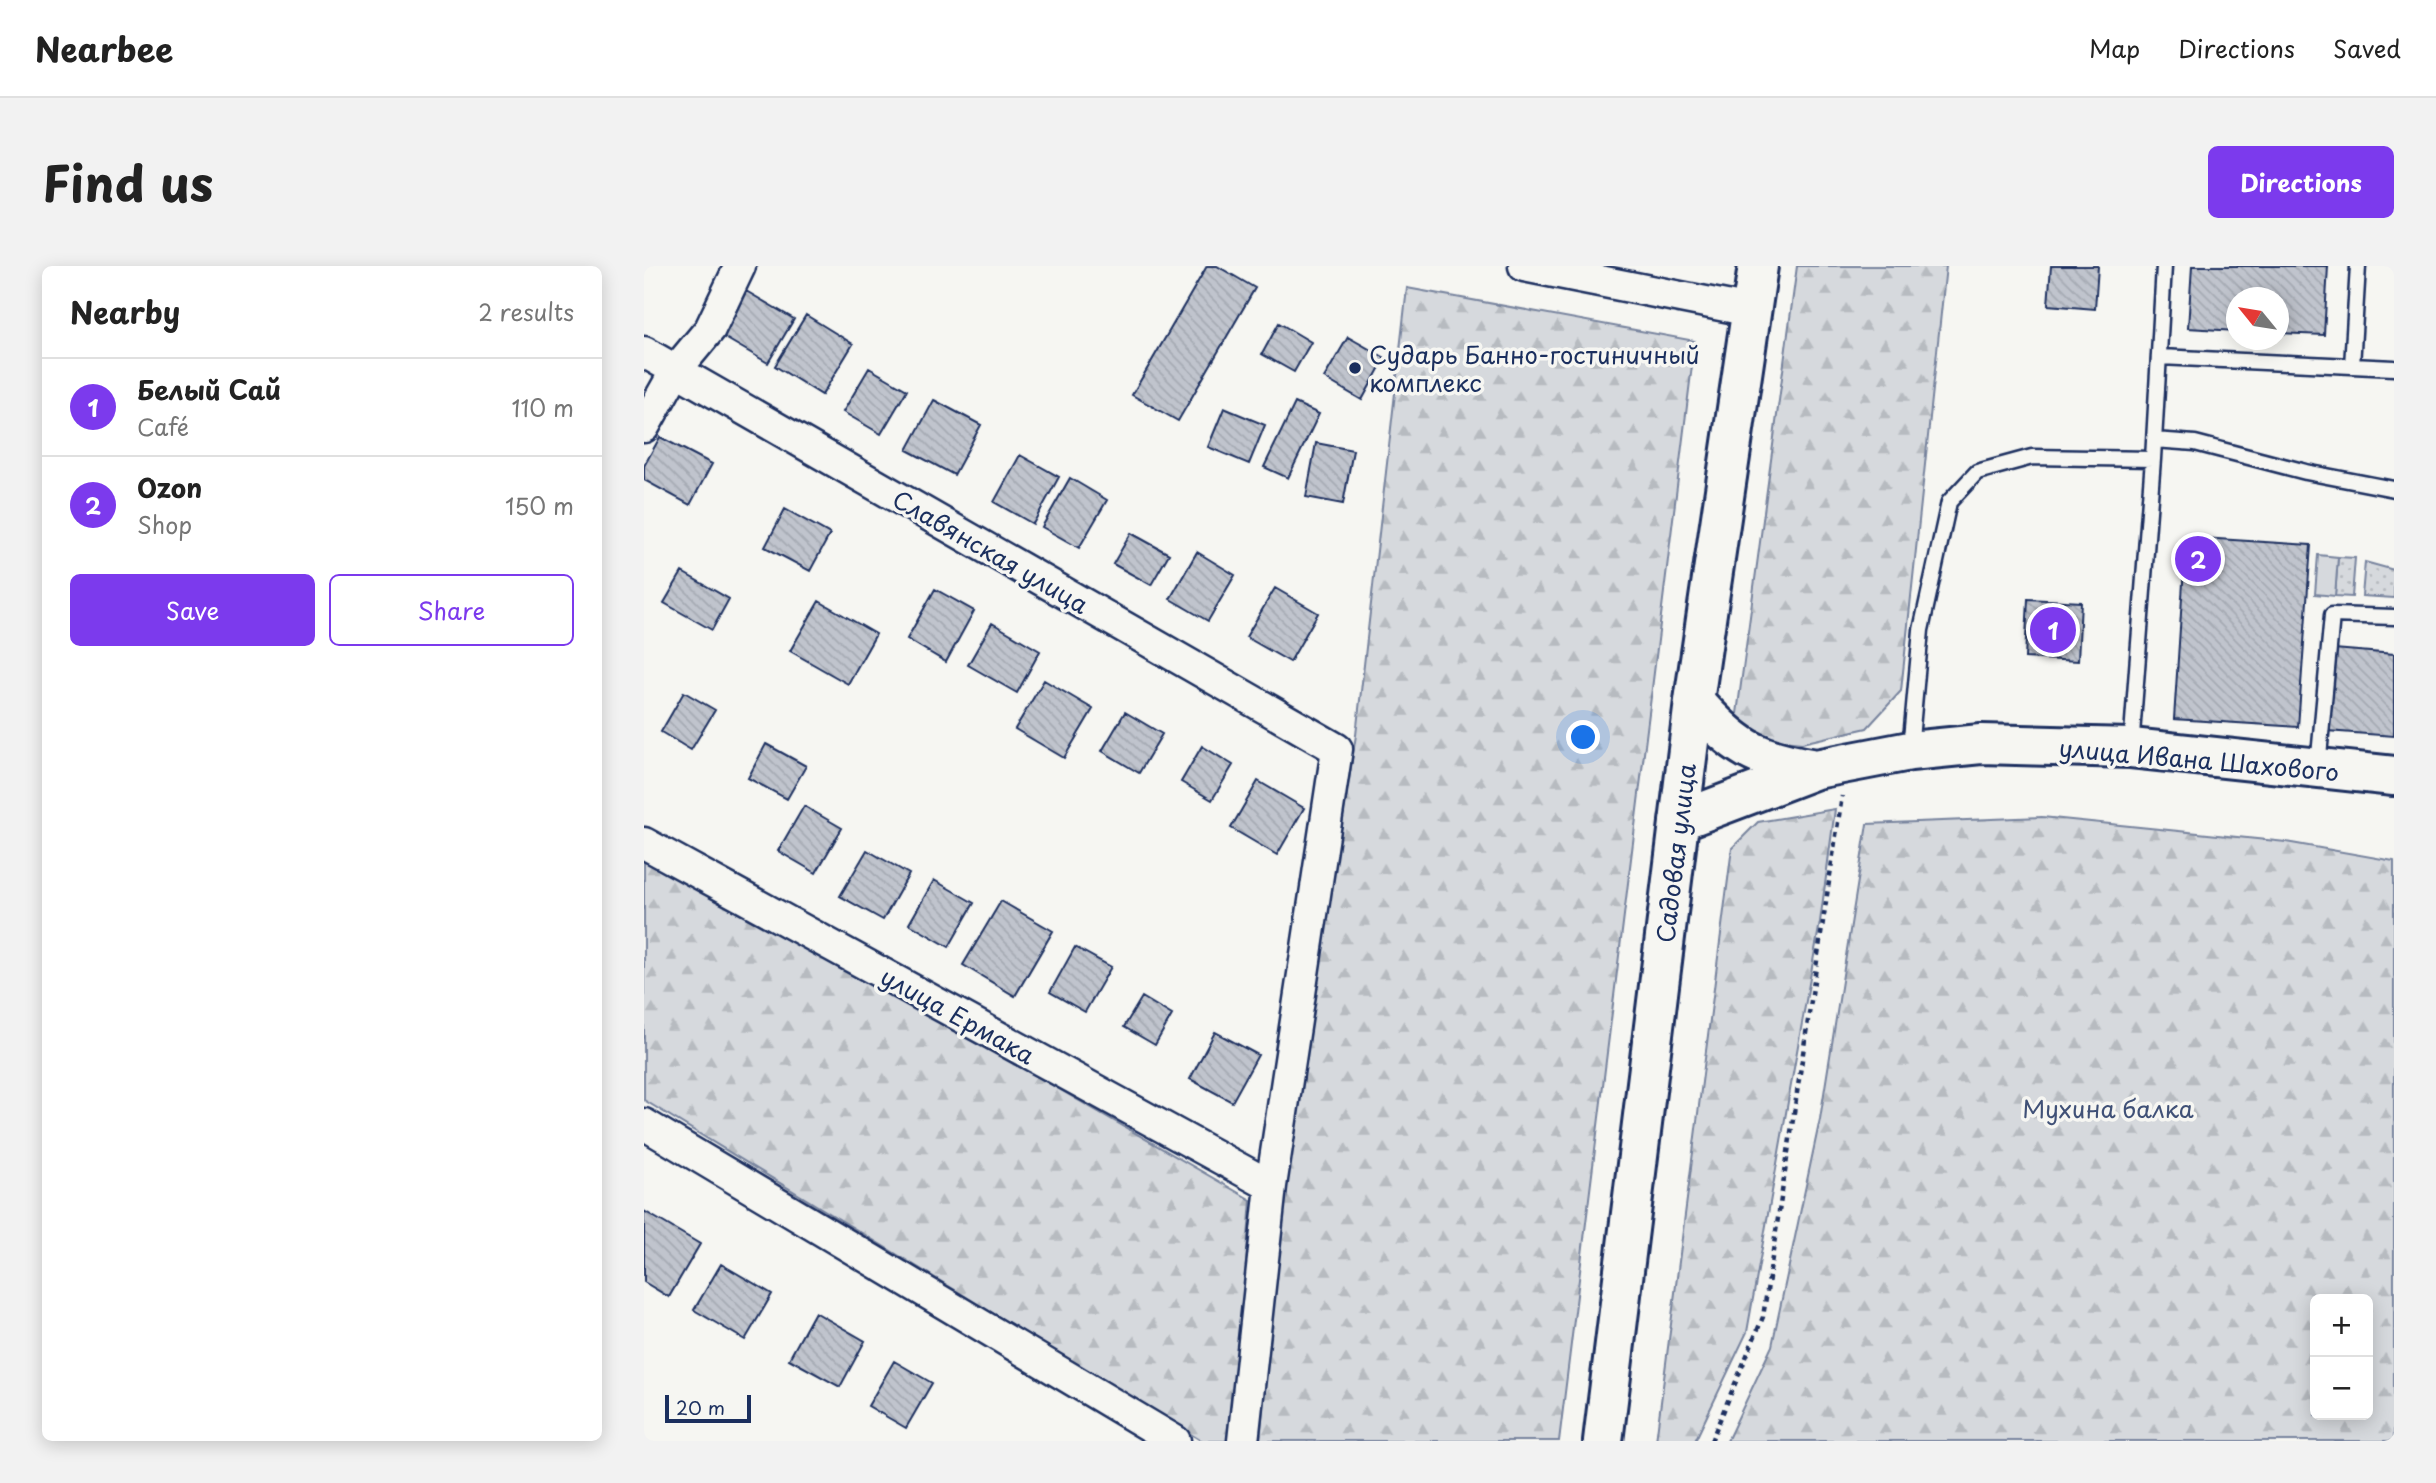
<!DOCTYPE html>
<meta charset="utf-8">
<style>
:root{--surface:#fff;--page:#f2f2f2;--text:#222;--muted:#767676;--line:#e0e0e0;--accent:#7c3aed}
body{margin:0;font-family:"Playpen Sans",sans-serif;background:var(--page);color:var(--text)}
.controls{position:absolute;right:21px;bottom:21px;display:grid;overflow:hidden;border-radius:10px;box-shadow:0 4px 18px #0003}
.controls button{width:63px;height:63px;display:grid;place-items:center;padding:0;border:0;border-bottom:2px solid var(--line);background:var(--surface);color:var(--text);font:35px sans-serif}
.compass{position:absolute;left:1582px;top:21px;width:63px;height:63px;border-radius:50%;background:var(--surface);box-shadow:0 4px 18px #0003;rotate:300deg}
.scale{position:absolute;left:21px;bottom:18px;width:86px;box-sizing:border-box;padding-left:7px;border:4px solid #1b2f5e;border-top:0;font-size:19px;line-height:24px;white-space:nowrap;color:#1b2f5e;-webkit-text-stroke:5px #f6f6f2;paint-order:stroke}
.you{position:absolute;left:940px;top:472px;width:24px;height:24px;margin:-18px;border:5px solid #fff;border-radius:50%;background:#1a73e8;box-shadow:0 0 0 10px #1a73e833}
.badge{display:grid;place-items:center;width:46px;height:46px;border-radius:50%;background:var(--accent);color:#fff;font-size:23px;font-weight:700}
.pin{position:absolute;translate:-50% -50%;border:4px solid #fff;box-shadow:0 2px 7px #0006}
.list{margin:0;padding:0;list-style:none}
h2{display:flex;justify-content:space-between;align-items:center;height:91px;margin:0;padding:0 28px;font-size:30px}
h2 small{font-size:23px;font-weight:400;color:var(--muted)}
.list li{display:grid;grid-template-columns:46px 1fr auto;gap:21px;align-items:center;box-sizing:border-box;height:98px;padding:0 28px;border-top:2px solid var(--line)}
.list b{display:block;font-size:26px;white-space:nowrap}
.list p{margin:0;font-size:23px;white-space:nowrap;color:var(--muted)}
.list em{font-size:23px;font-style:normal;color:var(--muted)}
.actions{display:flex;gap:14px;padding:21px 28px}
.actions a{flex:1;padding:16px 0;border:2px solid var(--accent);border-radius:10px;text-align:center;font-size:24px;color:var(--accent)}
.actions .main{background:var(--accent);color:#fff}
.map{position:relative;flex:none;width:1750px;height:1175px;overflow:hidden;border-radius:10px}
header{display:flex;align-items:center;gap:42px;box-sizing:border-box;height:98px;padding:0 35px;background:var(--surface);border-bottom:2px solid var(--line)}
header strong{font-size:33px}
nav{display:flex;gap:38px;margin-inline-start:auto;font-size:24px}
.intro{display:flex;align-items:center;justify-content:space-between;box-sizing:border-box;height:168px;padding:0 42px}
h1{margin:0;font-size:49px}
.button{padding:18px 32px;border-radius:10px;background:var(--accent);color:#fff;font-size:24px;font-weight:700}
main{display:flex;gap:42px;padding:0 42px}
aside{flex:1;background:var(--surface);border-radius:10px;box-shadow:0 4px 18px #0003}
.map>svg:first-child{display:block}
.grass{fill:url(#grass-dots);stroke:#78849e;stroke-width:2}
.forest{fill:url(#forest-firs);stroke:#78849e;stroke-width:2;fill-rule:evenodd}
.garden{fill:#d6d9dd;stroke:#78849e;stroke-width:2}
.building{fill:url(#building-back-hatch);stroke:#1b2f5e;stroke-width:2}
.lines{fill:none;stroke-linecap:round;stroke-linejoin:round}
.service-casing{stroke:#1b2f5e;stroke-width:19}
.minor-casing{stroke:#1b2f5e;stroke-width:35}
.secondary-casing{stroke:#1b2f5e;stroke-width:44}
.path{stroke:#1b2f5e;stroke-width:4.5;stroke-dasharray:5 5;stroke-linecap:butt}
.service{stroke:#f6f6f2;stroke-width:14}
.minor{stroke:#f6f6f2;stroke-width:30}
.secondary{stroke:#f6f6f2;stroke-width:38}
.poi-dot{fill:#1b2f5e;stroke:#f6f6f2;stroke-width:2.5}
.labels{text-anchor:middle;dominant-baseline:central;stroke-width:7;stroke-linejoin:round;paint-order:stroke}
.poi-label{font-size:24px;fill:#1b2f5e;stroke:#f6f6f2;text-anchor:start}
.street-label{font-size:24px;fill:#1b2f5e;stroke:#f6f6f2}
.park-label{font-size:24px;fill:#405177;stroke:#f6f6f2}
</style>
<header>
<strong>Nearbee</strong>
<nav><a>Map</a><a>Directions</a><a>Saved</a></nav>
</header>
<div class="intro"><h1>Find us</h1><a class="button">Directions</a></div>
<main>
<aside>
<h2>Nearby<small>2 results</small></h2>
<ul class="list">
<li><span class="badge">1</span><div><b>Белый Сай</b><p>Café</p></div><em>110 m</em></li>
<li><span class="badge">2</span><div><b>Ozon</b><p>Shop</p></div><em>150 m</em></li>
</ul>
<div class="actions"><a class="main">Save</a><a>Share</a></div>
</aside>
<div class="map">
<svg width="1750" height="1175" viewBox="0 0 1750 1175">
<defs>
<pattern id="grass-dots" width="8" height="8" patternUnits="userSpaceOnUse" patternTransform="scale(1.75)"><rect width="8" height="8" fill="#d6d9dd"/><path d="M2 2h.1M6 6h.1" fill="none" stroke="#b7bbc0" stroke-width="1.8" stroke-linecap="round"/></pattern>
<pattern id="forest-firs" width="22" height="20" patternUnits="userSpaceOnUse" patternTransform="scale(1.75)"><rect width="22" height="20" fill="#d6d9dd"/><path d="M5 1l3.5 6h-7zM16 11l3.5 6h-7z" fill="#b7bbc0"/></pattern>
<pattern id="building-back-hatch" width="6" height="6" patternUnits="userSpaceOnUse" patternTransform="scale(1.75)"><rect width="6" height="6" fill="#c0c4cd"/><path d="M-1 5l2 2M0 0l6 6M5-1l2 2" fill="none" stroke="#a4a9b2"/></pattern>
</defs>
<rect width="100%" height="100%" fill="#f6f6f2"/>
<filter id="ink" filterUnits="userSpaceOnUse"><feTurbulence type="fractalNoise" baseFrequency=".0143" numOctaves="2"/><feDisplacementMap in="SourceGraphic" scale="14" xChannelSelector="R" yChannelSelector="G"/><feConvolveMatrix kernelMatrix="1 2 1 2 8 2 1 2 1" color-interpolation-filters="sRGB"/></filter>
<g filter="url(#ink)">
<path class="grass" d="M 1694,291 L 1711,292 L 1708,331 L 1691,330 Z
M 1721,296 L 1750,304 L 1750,332 L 1718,330 Z"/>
<path class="forest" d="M 1153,0 L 1302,0 L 1257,425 L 1223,462 L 1158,477 L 1090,470 Z
M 763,22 L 1051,75 L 915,1175 L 616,1175 L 638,934 L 712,469 Z
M 1191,543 L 1176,656 L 1103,1066 L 1051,1175 L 1012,1175 L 1088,582 L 1114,556 Z
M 1398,551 L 1642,576 L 1750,595 L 1750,1175 L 1083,1175 L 1128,1080 L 1176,853 L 1223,558 ZM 1671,1033 L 1724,1033 L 1724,1149 L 1671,1149 Z
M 0,583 L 607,934 L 588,1175 L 558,1175 L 0,834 Z"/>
<path class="garden" d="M 1674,289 L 1694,291 L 1691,330 L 1671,328 Z"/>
<path class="building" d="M 563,0 L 573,0 L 611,22 L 534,155 L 488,129 Z
M 1407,0 L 1454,0 L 1451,43 L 1404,39 Z
M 1548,0 L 1684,0 L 1680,69 L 1634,67 L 1634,32 L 1592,32 L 1592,65 L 1544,62 Z
M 102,25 L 150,53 L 124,97 L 76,69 Z
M 162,49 L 209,78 L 178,129 L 131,100 Z
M 635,57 L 667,76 L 650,106 L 618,88 Z
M 704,71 L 741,92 L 718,134 L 680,112 Z
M 225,102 L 263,124 L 237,168 L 199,146 Z
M 290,134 L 337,159 L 310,209 L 263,184 Z
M 651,137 L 675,148 L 644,212 L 620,201 Z
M 580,142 L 621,159 L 605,198 L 564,181 Z
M 16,171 L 68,198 L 46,239 L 0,214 L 0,200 Z
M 672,177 L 709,184 L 699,238 L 662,231 Z
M 376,189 L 415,211 L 389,258 L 350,236 Z
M 426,212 L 463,234 L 435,282 L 398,261 Z
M 141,243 L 186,268 L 166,305 L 121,281 Z
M 487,267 L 525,288 L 507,319 L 469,298 Z
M 1542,271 L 1667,279 L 1654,461 L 1530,453 Z
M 553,286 L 591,309 L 564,355 L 526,333 Z
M 38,306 L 85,333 L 68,364 L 20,337 Z
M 631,322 L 674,347 L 646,396 L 602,371 Z
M 291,323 L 330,345 L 302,396 L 263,373 Z
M 1384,333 L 1437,336 L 1434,395 L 1381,392 Z
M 175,335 L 232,368 L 204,418 L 146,385 Z
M 348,357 L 396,385 L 373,427 L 324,399 Z
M 1690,383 L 1750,388 L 1750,470 L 1683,465 Z
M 400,414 L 449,443 L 420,492 L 371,463 Z
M 40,426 L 71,444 L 47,484 L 17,466 Z
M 481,446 L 518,468 L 495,507 L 458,485 Z
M 122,478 L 162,500 L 143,533 L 104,512 Z
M 558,480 L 589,499 L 568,534 L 537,516 Z
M 614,515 L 660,542 L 633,589 L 587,562 Z
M 160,540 L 198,562 L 172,607 L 134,585 Z
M 223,584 L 265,608 L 239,654 L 196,630 Z
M 290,614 L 330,637 L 305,681 L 265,658 Z
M 357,635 L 409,665 L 371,730 L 319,699 Z
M 431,681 L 467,701 L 441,746 L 406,726 Z
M 498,731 L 528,749 L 511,779 L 480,761 Z
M 571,766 L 614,789 L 588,836 L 546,813 Z
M 0,945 L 56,978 L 25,1031 L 0,1016 Z
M 77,998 L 128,1028 L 101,1074 L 50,1044 Z
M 171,1046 L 221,1075 L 196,1121 L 145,1093 Z
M 250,1095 L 288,1117 L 262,1162 L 224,1140 Z"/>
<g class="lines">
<g class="service-casing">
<path id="service" d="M 1516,91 L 1750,102
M 1708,100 L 1714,0
M 1510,174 L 1551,177 L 1662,206 L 1750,223
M 1487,482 L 1509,193
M 1266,484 L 1277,364 L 1305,236 L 1333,206 L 1388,191 L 1509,193 L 1520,0
M 1674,501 L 1688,349 L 1750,351"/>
</g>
<g class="minor-casing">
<path id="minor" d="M 880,0 L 1107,45
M 0,86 L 693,483 L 627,920 L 599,1175
M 0,161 L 32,104 L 66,63 L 96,0
M 0,577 L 627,920
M 0,858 L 531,1175"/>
</g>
<g class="secondary-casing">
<path id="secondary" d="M 1050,435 C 1092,482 1110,493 1172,503
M 1035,555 L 1172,503 L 1266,485 L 1337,478 L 1487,482 L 1750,510
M 959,1175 L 1050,435 L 1114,0"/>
</g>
<path class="path" d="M 1067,1175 L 1119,1051 L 1198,530"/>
<use href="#service" class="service"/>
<use href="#minor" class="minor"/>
<use href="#secondary" class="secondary"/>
</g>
</g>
<circle class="poi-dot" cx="711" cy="102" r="7"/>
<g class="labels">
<g class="poi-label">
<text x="725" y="88">Сударь Банно-гостиничный<tspan x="725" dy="28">комплекс</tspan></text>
</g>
<g class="street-label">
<text transform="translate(347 285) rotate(30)">Славянская улица</text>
<text transform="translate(1555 493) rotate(5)">улица Ивана Шахового</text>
<text transform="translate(1031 587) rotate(-83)">Садовая улица</text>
<text transform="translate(314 749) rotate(29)">улица Ермака</text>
</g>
<g class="park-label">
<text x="1464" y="842">Мухина балка</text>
</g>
</g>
</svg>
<div class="controls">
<button>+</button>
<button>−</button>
</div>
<svg class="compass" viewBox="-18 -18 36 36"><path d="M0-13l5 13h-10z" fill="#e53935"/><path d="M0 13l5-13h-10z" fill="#767676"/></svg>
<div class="scale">20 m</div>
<div class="you"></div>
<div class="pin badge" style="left:1409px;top:364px">1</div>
<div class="pin badge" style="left:1554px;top:293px">2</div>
</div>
</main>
